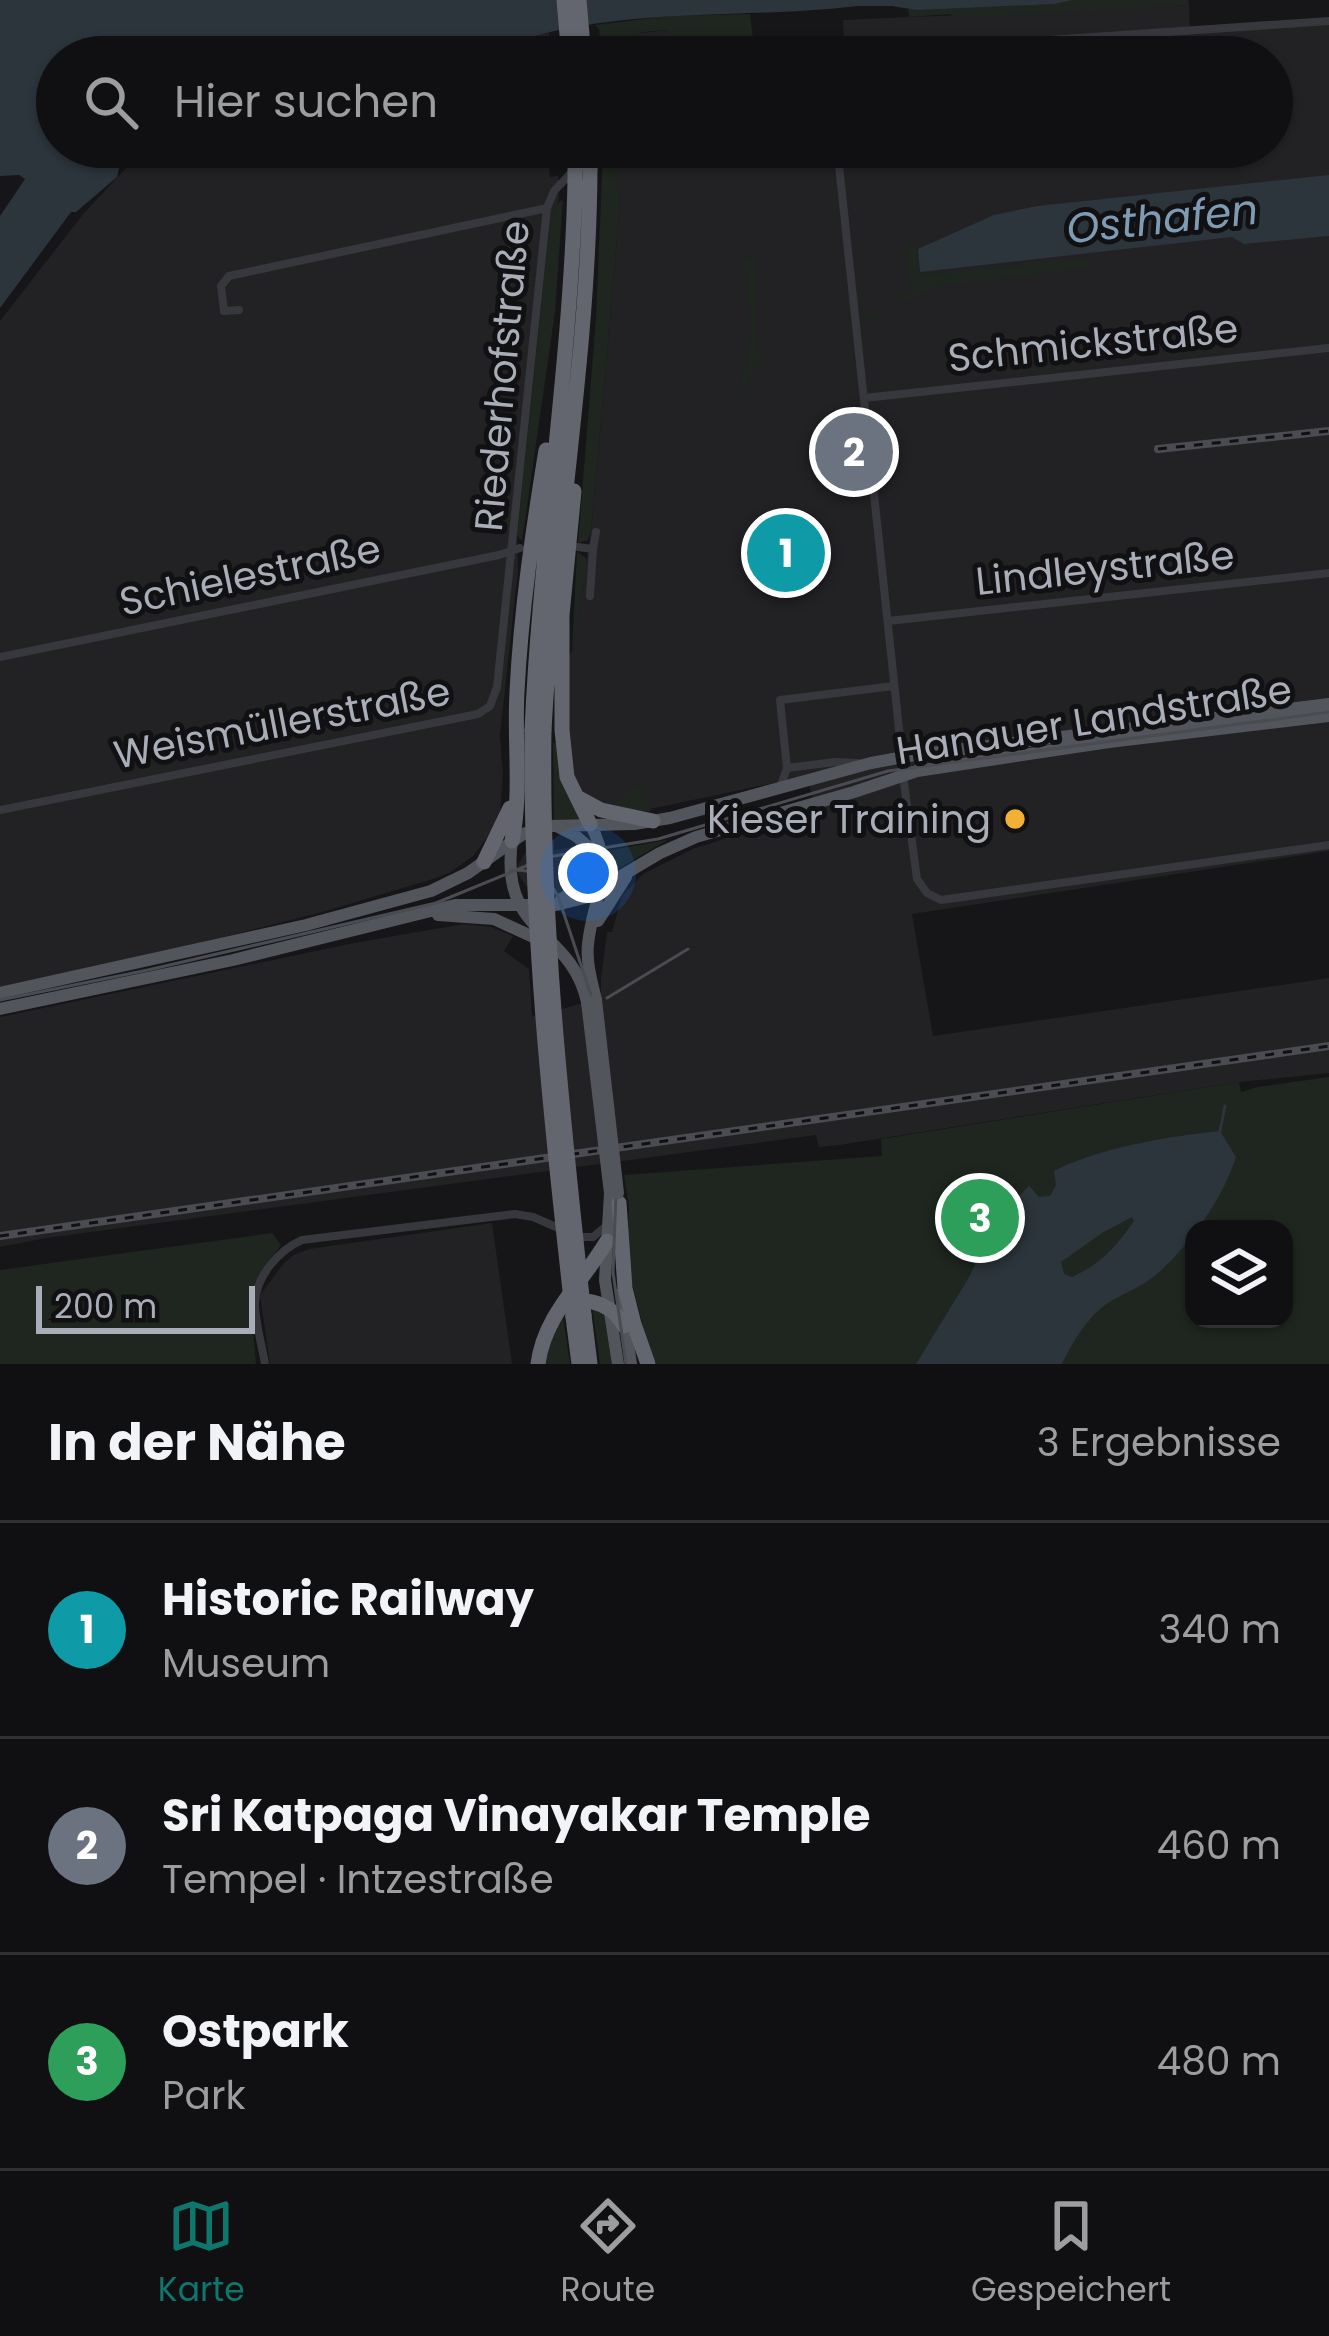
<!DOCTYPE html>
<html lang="de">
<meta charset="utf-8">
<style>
:root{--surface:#101012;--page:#19191b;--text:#f1f3f6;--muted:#9c9d9f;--line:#303032;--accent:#0f766e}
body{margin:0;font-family:Poppins,sans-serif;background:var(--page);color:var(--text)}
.controls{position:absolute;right:36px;bottom:36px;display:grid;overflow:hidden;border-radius:24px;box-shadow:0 3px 9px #0004}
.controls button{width:108px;height:108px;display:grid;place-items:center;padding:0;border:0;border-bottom:3px solid var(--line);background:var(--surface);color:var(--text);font:60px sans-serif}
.scale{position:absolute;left:36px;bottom:30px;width:219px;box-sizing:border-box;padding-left:12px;border:6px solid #a8adb8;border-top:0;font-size:33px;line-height:42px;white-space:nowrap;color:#a8adb8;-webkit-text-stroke:9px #111113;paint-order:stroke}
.you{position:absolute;left:588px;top:873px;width:42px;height:42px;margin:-30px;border:9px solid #fff;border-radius:50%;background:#1a73e8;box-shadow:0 0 0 18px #1a73e833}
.badge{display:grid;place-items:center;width:78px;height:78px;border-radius:50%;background:var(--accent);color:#fff;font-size:39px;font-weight:700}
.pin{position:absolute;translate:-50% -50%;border:6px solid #fff;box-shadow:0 3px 12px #0006}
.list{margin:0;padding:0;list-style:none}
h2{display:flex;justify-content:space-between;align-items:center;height:156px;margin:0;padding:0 48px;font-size:51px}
h2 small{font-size:39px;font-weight:400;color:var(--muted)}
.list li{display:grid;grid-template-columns:78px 1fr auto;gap:36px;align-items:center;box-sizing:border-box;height:216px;padding:0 48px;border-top:3px solid var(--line)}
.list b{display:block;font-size:45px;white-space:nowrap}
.list p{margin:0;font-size:39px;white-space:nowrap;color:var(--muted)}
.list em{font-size:39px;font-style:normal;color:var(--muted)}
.icon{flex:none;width:66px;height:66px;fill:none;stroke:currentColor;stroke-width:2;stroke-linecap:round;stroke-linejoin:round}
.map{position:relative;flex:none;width:1329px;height:1364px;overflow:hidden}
.search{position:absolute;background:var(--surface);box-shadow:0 3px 9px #0004;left:36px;right:36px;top:36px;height:132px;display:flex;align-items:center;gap:30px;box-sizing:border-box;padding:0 42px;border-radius:66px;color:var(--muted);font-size:45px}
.sheet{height:804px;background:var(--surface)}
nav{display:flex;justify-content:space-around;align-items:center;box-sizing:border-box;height:168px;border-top:3px solid var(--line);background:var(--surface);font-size:33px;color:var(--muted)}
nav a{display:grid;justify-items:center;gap:6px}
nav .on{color:var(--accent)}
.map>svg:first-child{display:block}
.built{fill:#222225}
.green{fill:#1e261f;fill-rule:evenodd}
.water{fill:#2c353c;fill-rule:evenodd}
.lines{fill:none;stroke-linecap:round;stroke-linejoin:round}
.stream{stroke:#2c353c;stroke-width:3}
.minor{stroke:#37383d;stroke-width:8}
.primary{stroke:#53555c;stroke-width:12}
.motorway{stroke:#63666e;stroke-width:15}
.tram{stroke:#4a4c52;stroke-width:3}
.rail-casing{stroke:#4a4c52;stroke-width:8}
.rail{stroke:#111113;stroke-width:3;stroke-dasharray:9;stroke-linecap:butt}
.primary-bridge{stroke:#53555c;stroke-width:12}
.motorway-bridge{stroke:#63666e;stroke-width:15}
.poi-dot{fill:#f2b134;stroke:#111113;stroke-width:4.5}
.labels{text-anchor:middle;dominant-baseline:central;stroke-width:10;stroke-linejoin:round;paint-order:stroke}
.street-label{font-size:39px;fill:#a8adb8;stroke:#111113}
.poi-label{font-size:39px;fill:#a8adb8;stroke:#111113;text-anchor:end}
.water-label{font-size:42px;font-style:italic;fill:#7f9bb3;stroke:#111113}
</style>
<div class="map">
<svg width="1329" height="1364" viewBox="0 0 1329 1364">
<rect width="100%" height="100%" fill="#161618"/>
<path class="built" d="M 1189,5 L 1190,29 L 1329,21 L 1329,851 L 912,914 L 933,1036 L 1329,978 L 1329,1073 L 1239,1082 L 839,1145 L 819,1147 L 816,1135 L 46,1238 L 0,1247 L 0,1017 L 354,943 L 464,924 L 491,927 L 513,936 L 504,951 L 529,969 L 532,1016 L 562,1009 L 601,998 L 601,978 L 607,932 L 612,932 L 622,896 L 643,874 L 695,848 L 765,826 L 816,813 L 807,776 L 636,812 L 622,811 L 581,794 L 572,775 L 565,661 L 572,651 L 591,532 L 621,194 L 617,193 L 605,147 L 1272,147 L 1272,57 L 749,57 L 778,52 L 779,49 L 844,43 L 843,20 Z
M 669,30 L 675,57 L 619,57 L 621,45 L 632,34 Z
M 184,147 L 547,147 L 550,177 L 558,176 L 559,200 L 549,230 L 517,535 L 518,570 L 500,735 L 503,774 L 500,813 L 492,831 L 473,856 L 451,872 L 433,879 L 319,913 L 184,947 L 0,987 L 0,321 L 84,213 L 130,164 L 152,154 Z
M 554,839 L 554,850 L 581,846 L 592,859 L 592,862 L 587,859 L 572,872 L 566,893 L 554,896 L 537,893 L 526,886 L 518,874 L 518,865 L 525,853 L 536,845 Z
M 492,1223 L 512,1364 L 270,1364 L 260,1295 L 284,1263 L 294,1255 L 309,1249 Z"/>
<path class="green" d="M 1073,0 L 1188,0 L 1189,5 L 952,18 L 951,14 L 909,17 L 908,9 L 1055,4 Z
M 750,14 L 755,56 L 675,57 L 668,30 C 645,32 622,30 619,57 L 599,57 L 602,55 L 599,29 L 595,25 L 669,16 Z
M 549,33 L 551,57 L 476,57 L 521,38 Z
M 606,152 L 619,164 L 617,192 L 621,194 L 591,532 L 588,540 L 578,543 L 596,318 L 603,154 Z
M 563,199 L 555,312 L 522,541 L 517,535 L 549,230 L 556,205 Z
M 905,246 L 916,248 L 920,276 L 1089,258 L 1090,268 L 943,286 L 886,307 L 864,324 L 863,318 L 901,296 L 911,293 Z
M 755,256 L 757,351 L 764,356 L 735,400 C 756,340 753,320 743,258 Z
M 577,552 L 586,558 L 587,563 L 572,651 Z
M 553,743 L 558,743 L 582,819 L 554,820 Z
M 641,786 L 646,791 L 651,811 L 636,812 L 611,806 L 634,787 Z
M 666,840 L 666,841 L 609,874 L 607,851 Z
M 1329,1077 L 1329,1364 L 656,1364 L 645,1334 L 627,1263 L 629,1206 L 624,1175 L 882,1156 L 881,1139 L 1239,1082 L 1241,1092 L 1258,1087 ZM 1194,1229 L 1284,1229 L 1284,1319 L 1194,1319 Z
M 272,1233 L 281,1245 L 265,1266 L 250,1296 L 256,1364 L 0,1364 L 0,1270 Z
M 592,1306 L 606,1310 L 614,1364 L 600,1364 Z
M 563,1316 L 570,1364 L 544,1364 L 547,1347 Z"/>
<path class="water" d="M 0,0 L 1073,0 L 1055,4 L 916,10 L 892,6 L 858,6 C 731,21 595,3 476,57 L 57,57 L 57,147 L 162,147 L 131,154 L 120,164 L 117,177 L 76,212 L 71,212 L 0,308 L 0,216 L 25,179 L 19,175 L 0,176 Z
M 1329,175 L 1329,236 L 1244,244 L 1232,237 L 920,272 L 918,249 L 994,215 L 1037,206 Z
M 1220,1131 L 1236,1157 C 1223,1199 1189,1246 1157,1274 C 1142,1287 1124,1293 1108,1303 C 1088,1316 1072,1343 1062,1364 L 916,1364 L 968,1279 L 1000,1213 L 1013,1194 L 1019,1196 L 1029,1186 L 1039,1197 L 1050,1196 L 1056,1185 L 1054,1171 C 1098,1148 1170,1136 1220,1131 ZM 1132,1217 L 1134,1221 C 1116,1247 1101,1264 1072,1277 L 1064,1274 L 1061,1262 L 1102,1233 Z"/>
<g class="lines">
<path class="stream" d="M 1220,1131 L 1225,1106"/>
<path class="minor" d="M 800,57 L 1329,21
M 837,147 L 902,757
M 239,310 L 224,311 L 221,286 L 229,276 L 547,208
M 864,398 L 1329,348
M 578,547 L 593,549 L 596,532
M 590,596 L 593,549
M 888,621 L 1329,573
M 0,657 L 499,555 L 520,548
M 787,768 L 835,762 L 858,763
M 903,775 L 917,879 L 927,893 L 941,900 L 1329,845
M 781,785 L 787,768 L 780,700 L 894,686
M 0,810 L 478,714 L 490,706 L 497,687 L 547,208 L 554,191 L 572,172
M 576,1237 L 593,1237 L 605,1227
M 265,1364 C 262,1345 255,1322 255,1303 C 256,1276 279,1250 302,1240 L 515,1214 L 533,1217 L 563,1230"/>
<path class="primary" d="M 590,824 C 616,870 593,897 588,944 C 586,963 592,982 596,1000
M 556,826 L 576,836 L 602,859
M 512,841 C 499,936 571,928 587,1002
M 561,899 L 579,888 L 602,861
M 438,915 L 494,919 L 544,942
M 598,921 L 626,877
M 0,993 L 306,925 L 431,891 L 468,873 L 523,834 L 548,826 L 634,824 L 670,818 L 871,763 L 915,755 L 1329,704
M 0,1009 L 233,960 L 455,905 L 556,905 L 584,898 L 660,853 L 696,837 L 854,792 L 917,771 L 1109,742 L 1329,716
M 610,1193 L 605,1280 L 618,1364
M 621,1294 L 631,1364"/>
<path class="motorway" d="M 564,0 L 569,57
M 579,0 L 584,57
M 574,491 L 562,615 L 562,730 L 567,777 L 590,824
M 532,730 C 540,547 571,365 575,182
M 544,730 C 554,543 589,357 590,169
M 577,797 L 601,810 L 653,821
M 512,841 C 522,793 514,741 517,692 C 521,610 533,530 546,450
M 484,862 L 510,808
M 619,1203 L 625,1288 L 634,1324 L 648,1364
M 572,1302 C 593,1298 613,1306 624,1326
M 584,1315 L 590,1364
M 573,1317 L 579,1364
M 538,1364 C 544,1315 583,1282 607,1241"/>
<path class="tram" d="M 511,870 C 533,869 547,876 558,896 L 593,1001 L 616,1193 L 613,1272 L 626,1364
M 607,998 L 688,949
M 0,1000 L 148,970 L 436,903 L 548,857 L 658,839 L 888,771 L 1329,712"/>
<g class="rail-casing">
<path id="rail" d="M 1158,449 L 1329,431
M 0,1236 L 1329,1046"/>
</g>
<use href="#rail" class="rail"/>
<path class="primary-bridge" d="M 596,1000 L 618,1193
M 587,1002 L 610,1193"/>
<path class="motorway-bridge" d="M 589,147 L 590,169
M 575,154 L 575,182
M 532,730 C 530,927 551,1122 573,1317
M 544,730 C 541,926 563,1120 584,1315"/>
</g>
<circle class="poi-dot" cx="1015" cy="819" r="12"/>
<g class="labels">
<g class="street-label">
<text transform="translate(1093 343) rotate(-6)">Schmickstraße</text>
<text transform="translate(502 376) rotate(-85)">Riederhofstraße</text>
<text transform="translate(1105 568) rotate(-6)">Lindleystraße</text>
<text transform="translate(250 575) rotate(-12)">Schielestraße</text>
<text transform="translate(1094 720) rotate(-9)">Hanauer Landstraße</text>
<text transform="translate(282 723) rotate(-11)">Weismüllerstraße</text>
</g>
<g class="poi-label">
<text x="991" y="819">Kieser Training</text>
</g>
<g class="water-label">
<text transform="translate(1162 219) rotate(-6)">Osthafen</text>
</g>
</g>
</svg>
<div class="controls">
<button><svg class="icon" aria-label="layers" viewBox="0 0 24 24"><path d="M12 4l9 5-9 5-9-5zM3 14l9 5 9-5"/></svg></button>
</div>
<div class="scale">200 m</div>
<div class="you"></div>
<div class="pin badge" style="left:786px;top:553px;background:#0f9aa8">1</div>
<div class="pin badge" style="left:854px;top:452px;background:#6b7280">2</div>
<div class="pin badge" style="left:980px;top:1218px;background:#2e9e5b">3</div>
<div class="search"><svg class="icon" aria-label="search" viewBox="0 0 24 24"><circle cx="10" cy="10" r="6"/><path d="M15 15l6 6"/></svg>Hier suchen</div>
</div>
<section class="sheet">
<h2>In der Nähe<small>3 Ergebnisse</small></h2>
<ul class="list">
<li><span class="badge" style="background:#0f9aa8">1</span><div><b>Historic Railway</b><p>Museum</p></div><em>340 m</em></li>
<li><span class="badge" style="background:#6b7280">2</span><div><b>Sri Katpaga Vinayakar Temple</b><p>Tempel · Intzestraße</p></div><em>460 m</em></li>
<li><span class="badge" style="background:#2e9e5b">3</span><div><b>Ostpark</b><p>Park</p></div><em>480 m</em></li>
</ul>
</section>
<nav>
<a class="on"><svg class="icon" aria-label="map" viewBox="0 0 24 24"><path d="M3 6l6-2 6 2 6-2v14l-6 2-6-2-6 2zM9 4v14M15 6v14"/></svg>Karte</a>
<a><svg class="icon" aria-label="directions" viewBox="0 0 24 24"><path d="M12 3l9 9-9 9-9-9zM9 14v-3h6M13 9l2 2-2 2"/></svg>Route</a>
<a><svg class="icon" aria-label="saved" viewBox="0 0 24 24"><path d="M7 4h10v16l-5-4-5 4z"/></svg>Gespeichert</a>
</nav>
